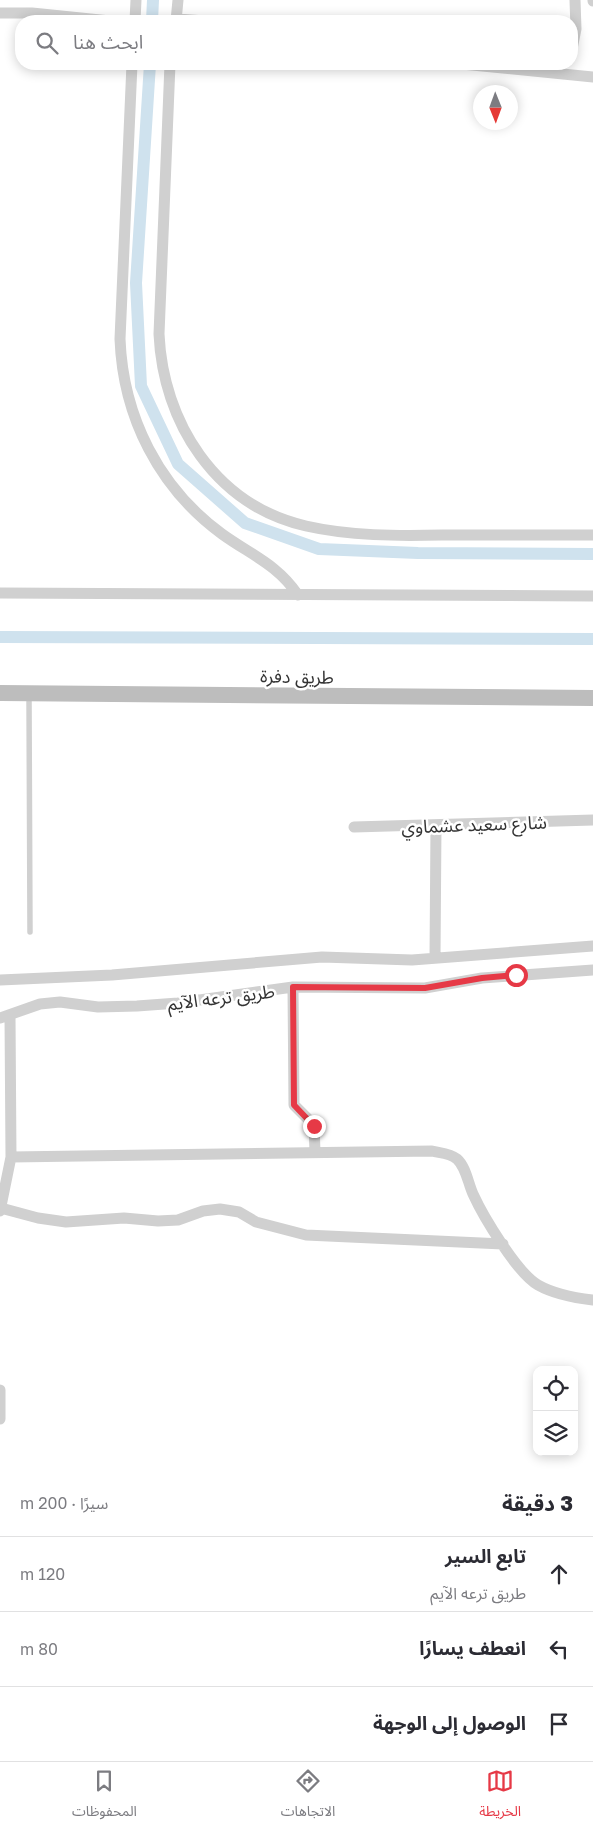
<!DOCTYPE html>
<html lang="ar">
<meta charset="utf-8">
<style>
:root{--surface:#fff;--page:#f7f7f7;--text:#2b2b33;--muted:#7c7c81;--line:#e1e1e2;--accent:#e63946}
body{margin:0;font-family:"Golos Text","Noto Sans Arabic",sans-serif;background:var(--page);color:var(--text);direction:rtl}
.controls{position:absolute;right:15px;bottom:15px;display:grid;overflow:hidden;border-radius:10px;box-shadow:0 2px 12px #0003}
.controls button{width:45px;height:45px;display:grid;place-items:center;padding:0;border:0;border-bottom:1px solid var(--line);background:var(--surface);color:var(--text);font:25px sans-serif}
.compass{position:absolute;left:473px;top:85px;width:45px;height:45px;border-radius:50%;background:var(--surface);box-shadow:0 2px 12px #0003;rotate:179deg}
.stop{position:absolute;width:15px;height:15px;margin:-11px;border:4px solid #e63946;border-radius:50%;background:#fff}
.stop.end{background:#e63946;border-color:#fff;box-shadow:0 1px 5px #0008}
.list{margin:0;padding:0;list-style:none}
h2{display:flex;justify-content:space-between;align-items:center;height:65px;margin:0;padding:0 20px;font-size:21px}
h2 small{font-size:16px;font-weight:400;color:var(--muted)}
.list li{display:grid;grid-template-columns:32px 1fr auto;gap:15px;align-items:center;box-sizing:border-box;height:75px;padding:0 20px;border-top:1px solid var(--line)}
.list b{display:block;font-size:19px;white-space:nowrap}
.list p{margin:0;font-size:16px;white-space:nowrap;color:var(--muted)}
.list em{font-size:16px;font-style:normal;color:var(--muted)}
.icon{flex:none;width:28px;height:28px;fill:none;stroke:currentColor;stroke-width:2;stroke-linecap:round;stroke-linejoin:round}
.map{position:relative;flex:none;width:593px;height:1471px;overflow:hidden;direction:ltr}
.search{position:absolute;background:var(--surface);box-shadow:0 2px 12px #0003;left:15px;right:15px;top:15px;height:55px;display:flex;align-items:center;gap:12px;box-sizing:border-box;padding:0 18px;border-radius:20px;color:var(--muted);font-size:19px}
.sheet{height:290px;background:var(--surface)}
nav{display:flex;justify-content:space-around;align-items:center;box-sizing:border-box;height:70px;border-top:1px solid var(--line);background:var(--surface);font-size:14px;color:var(--muted)}
nav a{display:grid;justify-items:center;gap:2px}
nav .on{color:var(--accent)}
.map>svg:first-child{display:block}
.lines{fill:none;stroke-linecap:round;stroke-linejoin:round}
.canal{stroke:#cfe2ee;stroke-width:12}
.path{stroke:#cdcdcd;stroke-width:2.5;stroke-dasharray:2.5 2.5;stroke-linecap:butt}
.lane{stroke:#d0d0d0;stroke-width:5.5}
.street{stroke:#d0d0d0;stroke-width:11}
.secondary{stroke:#bdbdbd;stroke-width:16}
.route{stroke:#e63946;stroke-width:6}
.labels{text-anchor:middle;dominant-baseline:central;stroke-width:5;stroke-linejoin:round;paint-order:stroke}
.street-label{font-size:18px;fill:#333;stroke:#fff}
</style>
<div class="map">
<svg width="593" height="1471" viewBox="0 0 593 1471">
<rect width="100%" height="100%" fill="#fff"/>
<g class="lines">
<path class="canal" d="M 152,21 L 153,0
M 150,64 L 136,283 L 141,386 L 178,464 L 245,523 L 319,549 L 418,553 L 593,554
M 0,637 L 593,639"/>
<path class="path" d="M 146,20 L 154,21"/>
<path class="lane" d="M 29,695 L 30,932"/>
<path class="street" d="M 593,0 L 593,1
M 0,13 L 32,13 L 110,21
M 177,19 L 205,21
M 135,21 L 136,0
M 176,21 L 178,0
M 572,49 L 576,29 L 575,0
M 132,64 L 120,339 C 123,417 159,488 222,534 C 251,555 277,564 298,595
M 170,64 L 159,334 C 163,422 215,505 306,526 C 350,536 397,536 442,535 C 492,535 543,535 593,535
M 462,64 L 593,77
M 0,593 L 593,596
M 354,827 L 593,820
M 435,957 L 436,825
M 0,980 L 112,975 L 322,957 L 412,960 L 593,946
M 293,987 L 294,1105 L 314,1125 L 315,1152
M 0,1018 L 40,1004 L 60,1002 L 98,1007 L 137,1006 L 178,1003 L 293,987 L 425,988 L 482,978 L 593,970
M 11,1157 L 432,1151 C 440,1153 450,1153 457,1159 C 466,1167 468,1183 473,1194 C 483,1216 517,1273 538,1285 C 554,1294 575,1298 593,1300
M 1,1208 L 38,1218 L 66,1222 L 124,1218 L 158,1221 L 178,1220 L 203,1211 L 220,1209 L 239,1212 L 256,1222 L 306,1235 L 503,1244
M 0,1211 L 11,1157 L 10,1016
M 0,1390 L 0,1419"/>
<path class="secondary" d="M 0,693 L 593,698"/>
</g>
<g class="lines">
<path class="route" d="M 314,1126 L 294,1105 L 293,987 L 425,988 L 482,978 L 516,975"/>
</g>
<g class="labels">
<g class="street-label">
<text transform="translate(297 676) rotate(1)">طريق دفرة</text>
<text transform="translate(474 824) rotate(-2)">شارع سعيد عشماوي</text>
<text transform="translate(221 997) rotate(-7)">طريق ترعه الآيم</text>
</g>
</g>
</svg>
<div class="controls">
<button><svg class="icon" aria-label="locate" viewBox="0 0 24 24"><circle cx="12" cy="12" r="6"/><path d="M12 2v4M12 18v4M2 12h4M18 12h4"/></svg></button>
<button><svg class="icon" aria-label="layers" viewBox="0 0 24 24"><path d="M12 4l9 5-9 5-9-5zM3 14l9 5 9-5"/></svg></button>
</div>
<svg class="compass" viewBox="-18 -18 36 36"><path d="M0-13l5 13h-10z" fill="#e53935"/><path d="M0 13l5-13h-10z" fill="#7c7c81"/></svg>
<div class="stop" style="left:516px;top:975px"></div>
<div class="stop end" style="left:314px;top:1126px"></div>
<div class="search"><svg class="icon" aria-label="search" viewBox="0 0 24 24"><circle cx="10" cy="10" r="6"/><path d="M15 15l6 6"/></svg>ابحث هنا</div>
</div>
<section class="sheet">
<h2>3 دقيقة<small>سيرًا · 200 m</small></h2>
<ul class="list">
<li><svg class="icon" aria-label="ahead" viewBox="0 0 24 24"><path d="M12 20V5M6 11l6-6 6 6"/></svg><div><b>تابع السير</b><p>طريق ترعه الآيم</p></div><em>120 m</em></li>
<li><svg class="icon" aria-label="left" viewBox="0 0 24 24"><path d="M17 20v-9H6M10 6l-5 5 5 5"/></svg><div><b>انعطف يسارًا</b></div><em>80 m</em></li>
<li><svg class="icon" aria-label="arrive" viewBox="0 0 24 24"><path d="M6 21V4h12l-3 4 3 4H6"/></svg><div><b>الوصول إلى الوجهة</b></div></li>
</ul>
</section>
<nav>
<a class="on"><svg class="icon" aria-label="map" viewBox="0 0 24 24"><path d="M3 6l6-2 6 2 6-2v14l-6 2-6-2-6 2zM9 4v14M15 6v14"/></svg>الخريطة</a>
<a><svg class="icon" aria-label="directions" viewBox="0 0 24 24"><path d="M12 3l9 9-9 9-9-9zM9 14v-3h6M13 9l2 2-2 2"/></svg>الاتجاهات</a>
<a><svg class="icon" aria-label="saved" viewBox="0 0 24 24"><path d="M7 4h10v16l-5-4-5 4z"/></svg>المحفوظات</a>
</nav>
